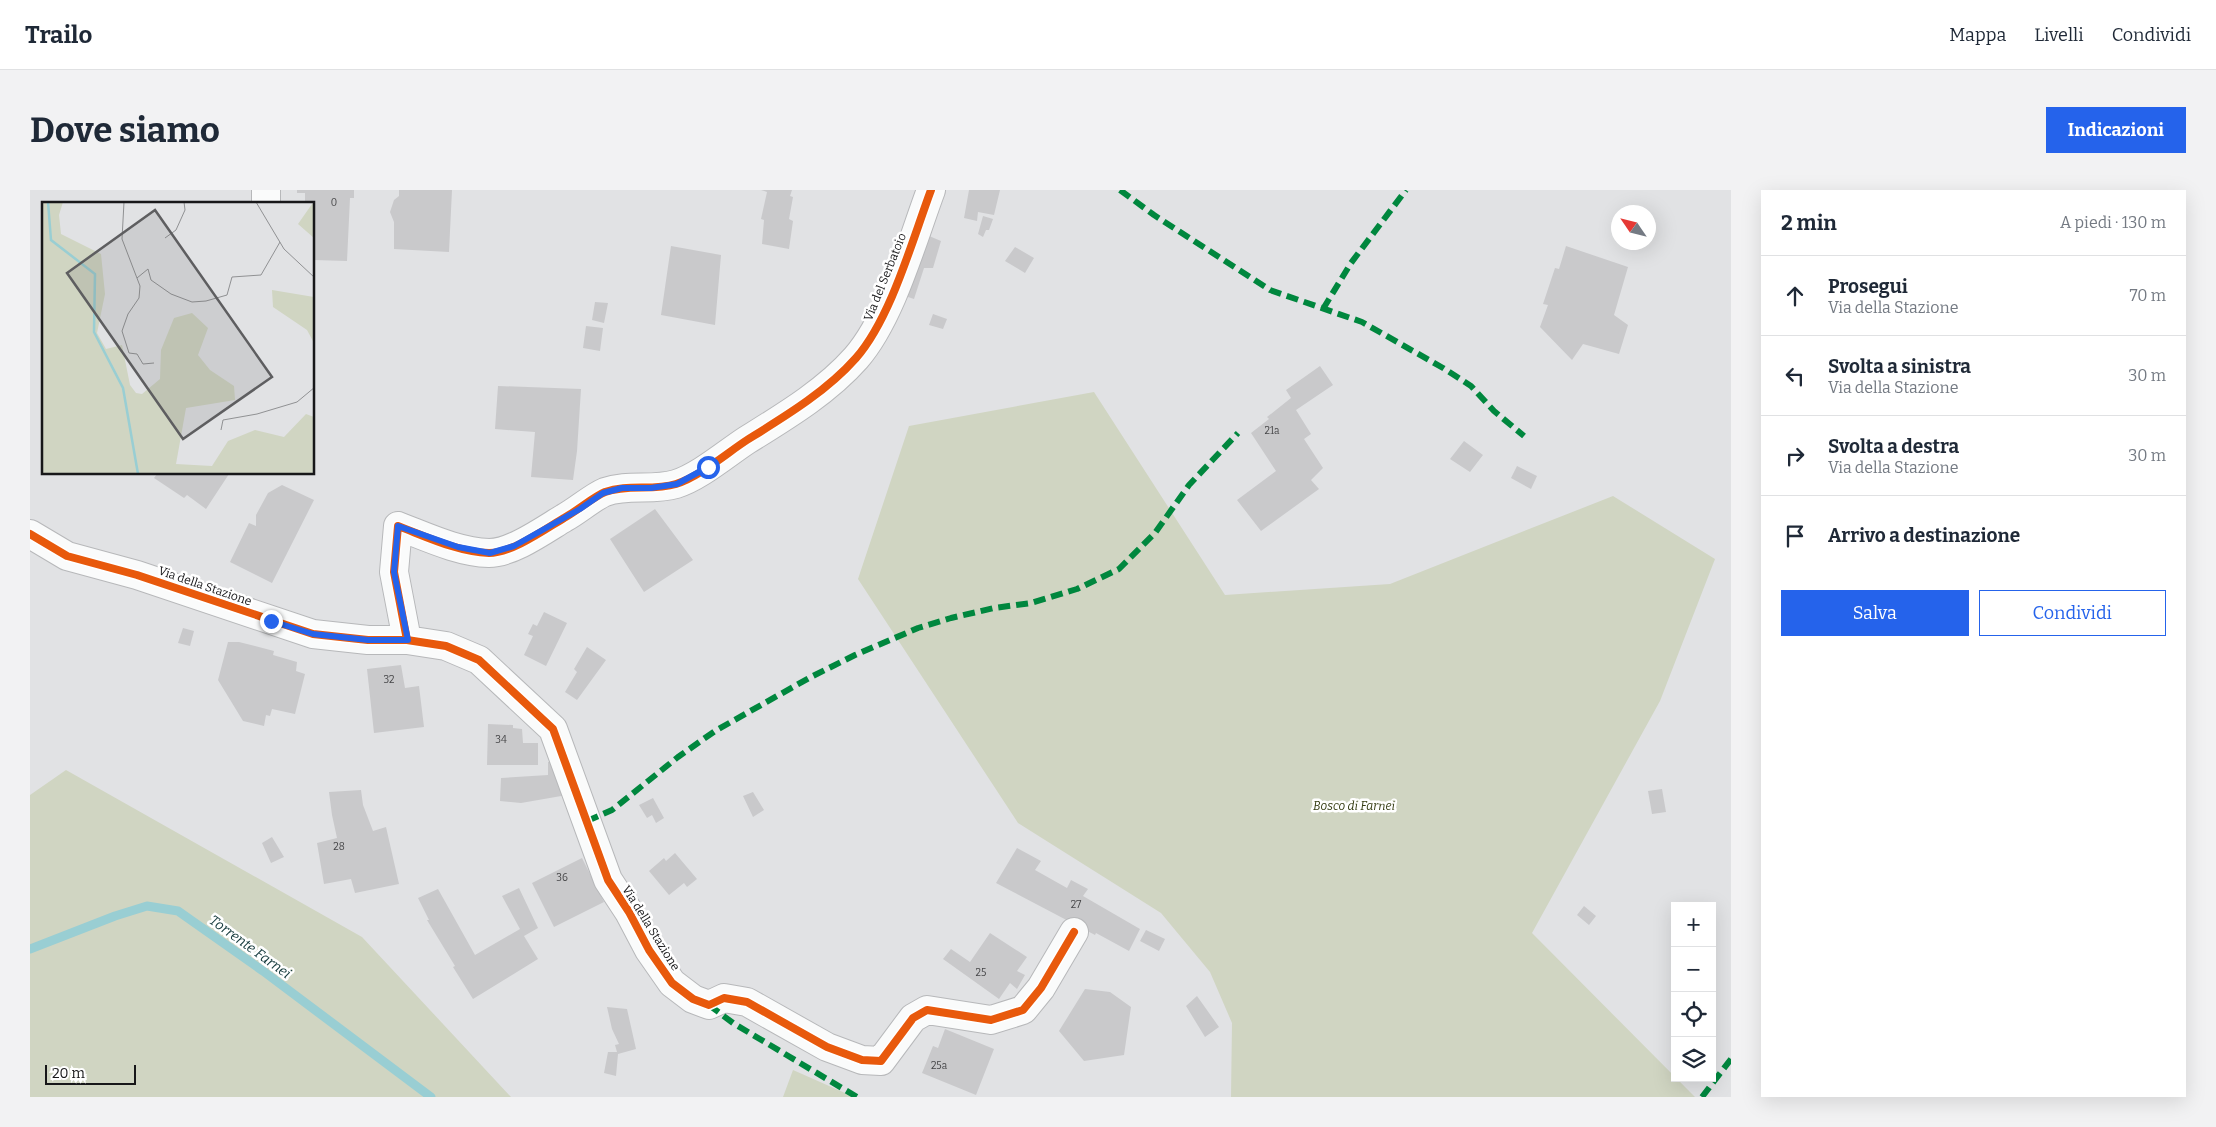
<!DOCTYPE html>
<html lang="it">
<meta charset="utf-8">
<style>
:root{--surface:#fff;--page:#f2f2f3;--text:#1f2937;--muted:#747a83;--line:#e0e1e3;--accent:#2563eb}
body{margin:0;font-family:Bitter,serif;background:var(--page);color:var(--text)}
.controls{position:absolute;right:15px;bottom:15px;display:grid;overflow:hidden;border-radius:0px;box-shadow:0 5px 20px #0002}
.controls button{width:45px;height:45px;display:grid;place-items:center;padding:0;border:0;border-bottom:1px solid var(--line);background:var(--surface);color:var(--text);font:25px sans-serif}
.compass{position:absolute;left:1581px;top:15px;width:45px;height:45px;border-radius:50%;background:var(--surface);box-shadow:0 5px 20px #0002;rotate:305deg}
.scale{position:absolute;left:15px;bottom:12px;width:91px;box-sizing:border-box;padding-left:5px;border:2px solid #171719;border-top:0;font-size:14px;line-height:18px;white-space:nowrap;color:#171719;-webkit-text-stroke:4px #fff;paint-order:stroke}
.stop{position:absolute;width:15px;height:15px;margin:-11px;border:4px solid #2563eb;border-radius:50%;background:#fff}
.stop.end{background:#2563eb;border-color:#fff;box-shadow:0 1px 5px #0008}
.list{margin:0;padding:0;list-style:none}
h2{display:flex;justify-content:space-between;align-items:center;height:65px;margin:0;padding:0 20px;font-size:21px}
h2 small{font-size:16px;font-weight:400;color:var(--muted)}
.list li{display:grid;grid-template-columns:32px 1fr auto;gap:15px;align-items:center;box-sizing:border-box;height:80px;padding:0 20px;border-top:1px solid var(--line)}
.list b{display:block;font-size:19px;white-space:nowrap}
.list p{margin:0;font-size:16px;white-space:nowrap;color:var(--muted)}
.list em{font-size:16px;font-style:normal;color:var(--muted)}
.actions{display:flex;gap:10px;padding:15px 20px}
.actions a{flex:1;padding:11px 0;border:1px solid var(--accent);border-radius:0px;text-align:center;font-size:18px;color:var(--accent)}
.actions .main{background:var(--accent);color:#fff}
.icon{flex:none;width:28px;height:28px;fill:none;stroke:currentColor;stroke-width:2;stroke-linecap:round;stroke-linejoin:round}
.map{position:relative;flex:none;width:1701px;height:907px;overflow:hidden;border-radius:0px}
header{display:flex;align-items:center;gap:30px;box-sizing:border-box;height:70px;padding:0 25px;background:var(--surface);border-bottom:1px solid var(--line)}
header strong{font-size:24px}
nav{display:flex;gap:28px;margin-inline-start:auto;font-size:18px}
.intro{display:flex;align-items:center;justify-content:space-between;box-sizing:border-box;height:120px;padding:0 30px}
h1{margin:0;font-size:35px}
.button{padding:12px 22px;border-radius:0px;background:var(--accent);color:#fff;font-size:18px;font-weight:700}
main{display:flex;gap:30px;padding:0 30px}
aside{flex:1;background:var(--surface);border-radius:0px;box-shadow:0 5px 20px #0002}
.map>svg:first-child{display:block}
.green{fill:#d0d5c2}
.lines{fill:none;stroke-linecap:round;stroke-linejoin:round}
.stream{stroke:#99ced3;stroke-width:9}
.building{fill:#c9c9cb}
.minor-casing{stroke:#b7b8ba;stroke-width:30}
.minor{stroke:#fafbfb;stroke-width:28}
.quiet{stroke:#00873e;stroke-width:6;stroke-dasharray:12 6;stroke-linecap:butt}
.cycleway-casing{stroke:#fff;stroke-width:11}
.cycleway{stroke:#e8590c;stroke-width:8}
.route{stroke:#2563eb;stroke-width:6}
.labels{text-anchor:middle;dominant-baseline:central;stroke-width:5;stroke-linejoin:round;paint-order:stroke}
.number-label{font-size:10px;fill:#454547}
.street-label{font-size:12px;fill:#171719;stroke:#fff}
.park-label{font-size:12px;font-style:italic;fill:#343c12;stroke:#fff}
.water-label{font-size:14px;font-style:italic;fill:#103638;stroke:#fff}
.inset-river{fill:none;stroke:#99ced3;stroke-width:2.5}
.inset-road{fill:none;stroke:#909193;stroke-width:1}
.view{fill:#5e5e60;fill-opacity:0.15;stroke:#5e5e60;stroke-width:2.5}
.inset-edge{fill:none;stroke:#171719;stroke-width:2.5}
</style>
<header>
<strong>Trailo</strong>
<nav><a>Mappa</a><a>Livelli</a><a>Condividi</a></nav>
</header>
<div class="intro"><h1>Dove siamo</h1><a class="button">Indicazioni</a></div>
<main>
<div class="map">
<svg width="1701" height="907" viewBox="0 0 1701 907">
<rect width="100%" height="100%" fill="#e1e2e4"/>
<path class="green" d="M 1064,202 L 1195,405 L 1360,394 L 1583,306 L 1685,369 L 1630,511 L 1502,743 L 1665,907 L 1201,907 L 1202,833 L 1180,782 L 1131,723 L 988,633 L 828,389 L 879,236 Z
M 36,580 L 332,747 L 481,907 L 0,907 L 0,605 Z
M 763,880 L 824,907 L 753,907 Z"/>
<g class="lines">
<path class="stream" d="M 0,759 L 85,726 L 117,716 L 148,721 L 233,781 L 401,907"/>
</g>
<path class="building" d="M 267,0 L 324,0 L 324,8 L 320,8 L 317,71 L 284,70 L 284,14 L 275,14 L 275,3 L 267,3 Z
M 369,0 L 422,0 L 419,62 L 364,59 L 364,32 L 360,22 L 364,10 L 369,6 Z
M 731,0 L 762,0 L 760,6 L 763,7 L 759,29 L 763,31 L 759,59 L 732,54 L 734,30 L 731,29 L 737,2 Z
M 939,0 L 970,0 L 964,25 L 948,22 L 947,31 L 934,28 Z
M 953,26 L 963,29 L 959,40 L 956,40 L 953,47 L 948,44 Z
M 892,43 L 911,51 L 903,78 L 894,78 L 884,109 L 869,104 Z
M 641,56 L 691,65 L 685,135 L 631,125 Z
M 1536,56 L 1598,77 L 1584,125 L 1598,135 L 1589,164 L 1553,154 L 1542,170 L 1510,137 L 1518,115 L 1513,114 L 1525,78 L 1529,79 Z
M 985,57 L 1004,68 L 995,83 L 975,71 Z
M 565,112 L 578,113 L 574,133 L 562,130 Z
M 903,124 L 917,129 L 913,139 L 899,135 Z
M 556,136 L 573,138 L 570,161 L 553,158 Z
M 1290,176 L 1303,195 L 1266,220 L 1281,244 L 1274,249 L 1293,278 L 1281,290 L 1289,299 L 1231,341 L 1207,310 L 1246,281 L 1221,243 L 1239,229 L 1237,227 L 1261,208 L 1256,200 Z
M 468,196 L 551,199 L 547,261 L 543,290 L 501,287 L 505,242 L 465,239 Z
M 1434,251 L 1453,265 L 1440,282 L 1420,269 Z
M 1487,276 L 1507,286 L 1501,299 L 1481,288 Z
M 127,284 L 199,284 L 176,319 L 157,305 L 154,308 L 124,288 Z
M 252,295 L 284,310 L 242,393 L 200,372 L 219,333 L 226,336 L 226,325 L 238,303 Z
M 625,319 L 663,370 L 614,402 L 580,349 Z
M 514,422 L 537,433 L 516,476 L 494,465 L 503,446 L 498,444 L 503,434 L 507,436 Z
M 153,438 L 164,441 L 160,456 L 148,453 Z
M 198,452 L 209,452 L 244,461 L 243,465 L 267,472 L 266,481 L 275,484 L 265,524 L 242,519 L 240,526 L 236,525 L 234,536 L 213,531 L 188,490 Z
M 557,457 L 576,470 L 547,510 L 535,502 L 547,482 L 544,479 Z
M 371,475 L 375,498 L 389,496 L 394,537 L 344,543 L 337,479 Z
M 458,534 L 483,535 L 483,538 L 492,539 L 493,553 L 508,553 L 508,575 L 457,575 Z
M 526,571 L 537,605 L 491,613 L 470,611 L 471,588 L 518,585 L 518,572 Z
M 1632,599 L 1636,622 L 1622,624 L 1618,601 Z
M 331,600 L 333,615 L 343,641 L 356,637 L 369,694 L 325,703 L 321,689 L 294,694 L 287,653 L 307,648 L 302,625 L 299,602 Z
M 723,602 L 734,620 L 723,627 L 713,606 Z
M 623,608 L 634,628 L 626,633 L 622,625 L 617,628 L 609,615 Z
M 242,647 L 254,667 L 241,673 L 232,653 Z
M 987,658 L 1011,671 L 1005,680 L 1037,698 L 1041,690 L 1058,699 L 1053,706 L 1110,739 L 1099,761 L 1066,743 L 1065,745 L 966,693 Z
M 645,663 L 667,689 L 657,697 L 654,693 L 639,705 L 619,681 L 634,668 L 636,671 Z
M 552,668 L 574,712 L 524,737 L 502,693 Z
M 489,698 L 508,738 L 494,746 L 508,769 L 443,809 L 423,777 L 425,776 L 397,730 L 399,730 L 388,708 L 408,699 L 445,765 L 490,739 L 472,706 Z
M 1554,716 L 1566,726 L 1559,735 L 1547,725 Z
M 1116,740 L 1135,749 L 1129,761 L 1110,751 Z
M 960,743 L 997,767 L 987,781 L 995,785 L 987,799 L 980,793 L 969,809 L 913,769 L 921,759 L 940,772 Z
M 1055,799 L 1080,802 L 1101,817 L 1094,865 L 1054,871 L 1029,841 Z
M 1167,806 L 1189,837 L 1175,847 L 1156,816 Z
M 577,817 L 597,819 L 606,859 L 588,864 L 586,886 L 574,883 L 578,862 L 587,862 L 585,855 L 589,854 L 582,839 Z
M 915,839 L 964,859 L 946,905 L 892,883 L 903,856 L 908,858 Z"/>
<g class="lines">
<g class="minor-casing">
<path id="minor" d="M 236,0 L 236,14
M 0,344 L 37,366 L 107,385 L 283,444 L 338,450 L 377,450 L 416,456 L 449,470 L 523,539 L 578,690 L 599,722 L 619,760 L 642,793 L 663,809 L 679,815 L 694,808 L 717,812 L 797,857 L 832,870 L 851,871 L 883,828 L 897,820 L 961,830 L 993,820 L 1011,798 L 1044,742
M 377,450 L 364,382 L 368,336 C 397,347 428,362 459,363 C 482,363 514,340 534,328 C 547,321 563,307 575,302 C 598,294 623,301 646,294 C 669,287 697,263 717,250 C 754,227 796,202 826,168 C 861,128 882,51 901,0"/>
</g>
<use href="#minor" class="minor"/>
<path class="quiet" d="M 1090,0 L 1124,25 L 1240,100 L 1332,132 L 1413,178 L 1441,196 L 1464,221 L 1494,246
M 1293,119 L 1321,73 L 1376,0
M 557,631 L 582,620 L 648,567 L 685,541 L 779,488 L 825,465 L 888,438 L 921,428 L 964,418 L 1001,413 L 1047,399 L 1089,379 L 1125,343 L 1159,295 L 1208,243
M 679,815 L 703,833 L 827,907
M 1672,907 L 1701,869"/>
<g class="cycleway-casing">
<path id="cycleway" d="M 0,344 L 37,366 L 107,385 L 283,444 L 338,450 L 377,450 L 416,456 L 449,470 L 523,539 L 578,690 L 599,722 L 619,760 L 642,793 L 663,809 L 679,815 L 694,808 L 717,812 L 797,857 L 832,870 L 851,871 L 883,828 L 897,820 L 961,830 L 993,820 L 1011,798 L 1044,742
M 377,450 L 364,382 L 368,336 C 397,347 428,362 459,363 C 482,363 514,340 534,328 C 547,321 563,307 575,302 C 598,294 623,301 646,294 C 669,287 697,263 717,250 C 754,227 796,202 826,168 C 861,128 882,51 901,0"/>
</g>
<use href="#cycleway" class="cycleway"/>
</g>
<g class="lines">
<path class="route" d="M 241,431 L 283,444 L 338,450 L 378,450 L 364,382 L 368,336 L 428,357 L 460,363 L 484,356 L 550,319 L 573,303 L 592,298 L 621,298 L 647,294 L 678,277"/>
</g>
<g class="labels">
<g class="number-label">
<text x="304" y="13">0</text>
<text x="1242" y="241">21a</text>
<text x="359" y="490">32</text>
<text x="471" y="550">34</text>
<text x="309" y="657">28</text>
<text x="532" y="688">36</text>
<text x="1046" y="715">27</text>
<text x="951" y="783">25</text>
<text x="909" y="876">25a</text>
</g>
<g class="street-label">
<text transform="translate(855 87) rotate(-68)">Via del Serbatoio</text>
<text transform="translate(175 396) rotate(19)">Via della Stazione</text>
<text transform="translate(621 738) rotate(58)">Via della Stazione</text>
</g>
<g class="park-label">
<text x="1324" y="616">Bosco di Farnei</text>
</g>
<g class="water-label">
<text transform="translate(220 757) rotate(36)">Torrente Farnei</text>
</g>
</g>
<g transform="translate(12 12)">
<rect width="272" height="272" fill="#e1e2e4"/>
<path d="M 0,0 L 21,0 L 17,13 L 19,32 L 59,52 L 63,92 L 55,131 L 64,147 L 80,143 L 88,183 L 94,191 L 100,192 L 118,177 L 119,148 L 132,116 L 150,111 L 166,126 L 156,153 L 168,168 L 192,184 L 193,198 L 144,206 L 134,262 L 170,264 L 186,239 L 213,228 L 242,235 L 264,212 L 272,215 L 272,272 L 0,272 ZM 270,2 L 272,2 L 272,36 L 256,22 ZM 230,88 L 272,95 L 272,141 L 265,128 L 231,105 Z" fill="#d0d5c2"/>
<path class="inset-river" d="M 6,0 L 9,38 L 53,72 L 52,130 L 81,186 L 96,272"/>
<path class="inset-road" d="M 82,0 L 80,37 L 98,84 L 97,96 L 86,112 L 80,129 L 87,151 L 95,152 L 101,162 L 112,161M 214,0 L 242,47 L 273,76M 123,36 L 134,28 L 143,8 L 142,0M 95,76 L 106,67 L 109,78 L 129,92 L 150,100 L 164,99 L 185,93 L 190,75 L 219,73 L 238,40M 179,228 L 181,218 L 215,212 L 255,200 L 273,185"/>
<path class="view" d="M 113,8 L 230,175 L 141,237 L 25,71 Z"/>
<rect width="272" height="272" class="inset-edge"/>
</g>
</svg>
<div class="controls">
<button>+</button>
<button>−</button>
<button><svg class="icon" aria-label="locate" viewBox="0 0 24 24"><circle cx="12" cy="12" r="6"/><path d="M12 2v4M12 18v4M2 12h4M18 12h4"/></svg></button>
<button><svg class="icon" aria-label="layers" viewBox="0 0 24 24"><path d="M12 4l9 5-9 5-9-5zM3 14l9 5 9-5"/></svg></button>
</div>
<svg class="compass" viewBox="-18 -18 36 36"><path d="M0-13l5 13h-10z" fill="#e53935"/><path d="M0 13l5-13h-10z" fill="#747a83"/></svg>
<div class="scale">20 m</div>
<div class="stop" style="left:678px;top:277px"></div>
<div class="stop end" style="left:241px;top:431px"></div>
</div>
<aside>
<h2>2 min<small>A piedi · 130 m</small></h2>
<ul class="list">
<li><svg class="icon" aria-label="ahead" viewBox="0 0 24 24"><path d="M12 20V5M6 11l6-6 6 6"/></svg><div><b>Prosegui</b><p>Via della Stazione</p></div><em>70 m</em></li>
<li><svg class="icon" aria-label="left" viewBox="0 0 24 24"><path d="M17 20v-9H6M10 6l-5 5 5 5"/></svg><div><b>Svolta a sinistra</b><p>Via della Stazione</p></div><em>30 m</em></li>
<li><svg class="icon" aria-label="right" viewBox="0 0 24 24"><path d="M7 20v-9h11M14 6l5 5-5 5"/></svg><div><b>Svolta a destra</b><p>Via della Stazione</p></div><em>30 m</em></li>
<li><svg class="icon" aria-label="arrive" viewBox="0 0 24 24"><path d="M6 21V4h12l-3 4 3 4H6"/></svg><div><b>Arrivo a destinazione</b></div></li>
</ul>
<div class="actions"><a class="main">Salva</a><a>Condividi</a></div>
</aside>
</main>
